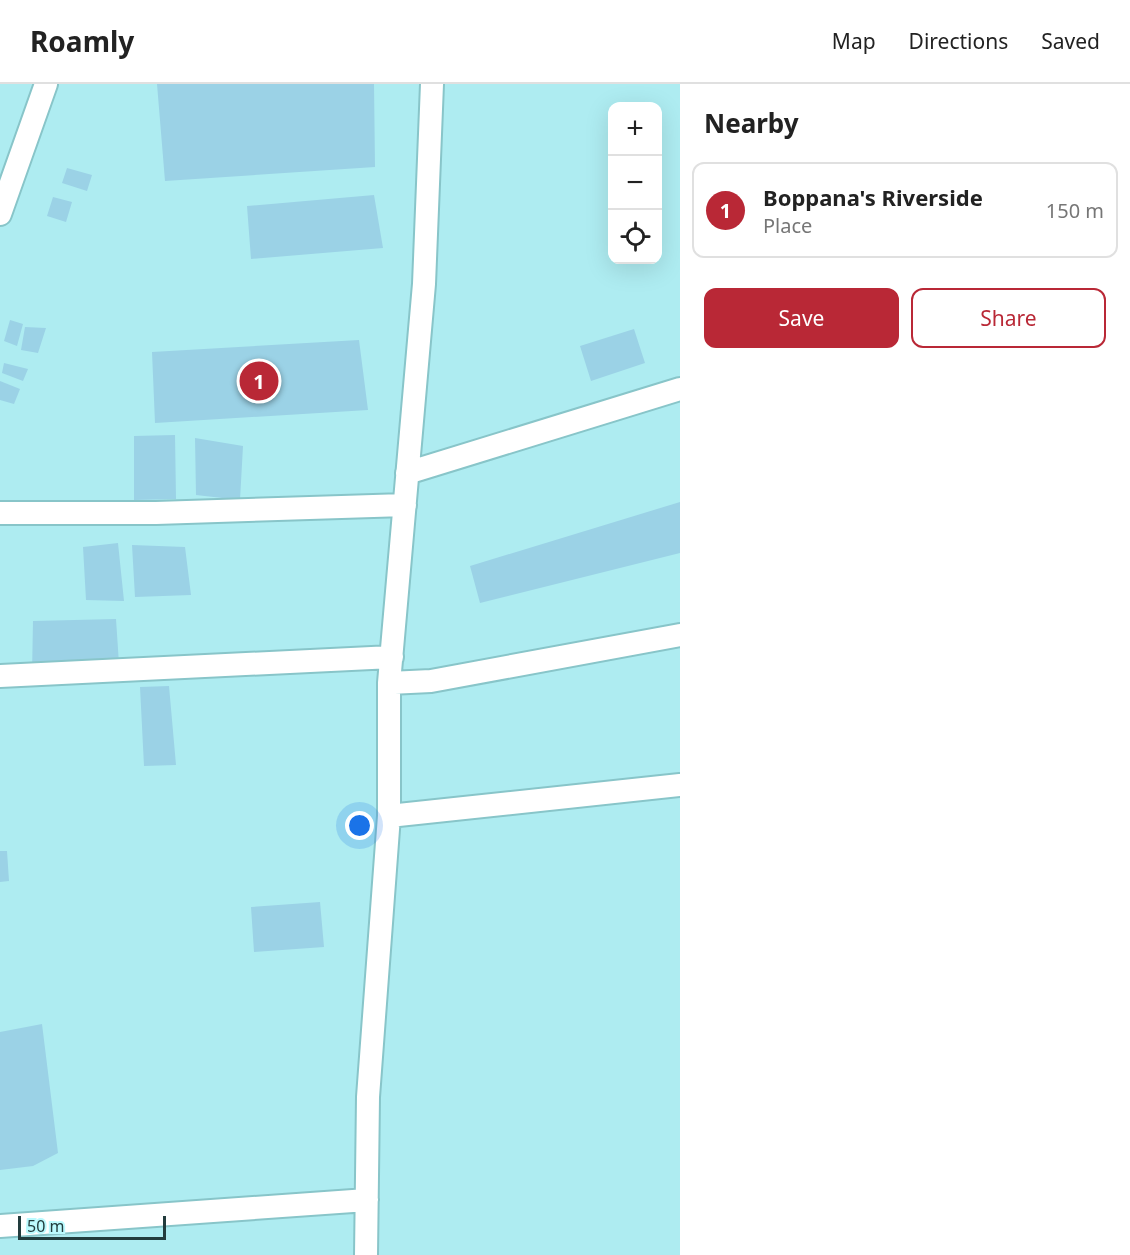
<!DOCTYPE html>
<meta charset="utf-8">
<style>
:root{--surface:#fff;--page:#f6f6f6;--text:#222;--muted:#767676;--line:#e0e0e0;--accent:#b92836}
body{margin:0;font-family:"Noto Sans",sans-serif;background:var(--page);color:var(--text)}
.controls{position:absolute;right:18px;top:18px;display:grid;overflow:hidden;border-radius:12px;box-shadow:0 6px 24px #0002}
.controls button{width:54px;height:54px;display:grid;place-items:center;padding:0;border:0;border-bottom:2px solid var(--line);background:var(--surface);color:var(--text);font:30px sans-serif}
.scale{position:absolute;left:18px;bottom:15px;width:148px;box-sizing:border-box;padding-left:6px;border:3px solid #223c3d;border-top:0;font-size:16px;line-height:21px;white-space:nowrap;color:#223c3d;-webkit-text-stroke:4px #bbfafe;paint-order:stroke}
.you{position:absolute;left:360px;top:742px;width:21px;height:21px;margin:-15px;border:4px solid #fff;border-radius:50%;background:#1a73e8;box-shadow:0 0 0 9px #1a73e833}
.badge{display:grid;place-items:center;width:39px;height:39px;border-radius:50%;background:var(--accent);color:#fff;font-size:20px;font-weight:700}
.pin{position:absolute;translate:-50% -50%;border:3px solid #fff;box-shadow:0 2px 6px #0006}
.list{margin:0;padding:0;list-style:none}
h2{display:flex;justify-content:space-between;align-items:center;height:78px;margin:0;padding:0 24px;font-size:26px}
h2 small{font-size:20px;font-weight:400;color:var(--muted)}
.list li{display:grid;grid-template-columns:39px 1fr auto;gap:18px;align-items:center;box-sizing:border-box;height:96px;margin:0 12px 12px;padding:0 12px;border:2px solid var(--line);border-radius:12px}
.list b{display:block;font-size:22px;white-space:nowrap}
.list p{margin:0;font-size:20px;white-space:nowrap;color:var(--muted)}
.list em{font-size:20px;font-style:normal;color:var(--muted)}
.actions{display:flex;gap:12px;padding:18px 24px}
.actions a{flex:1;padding:14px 0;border:2px solid var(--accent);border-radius:12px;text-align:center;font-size:21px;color:var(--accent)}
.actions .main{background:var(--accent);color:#fff}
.icon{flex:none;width:33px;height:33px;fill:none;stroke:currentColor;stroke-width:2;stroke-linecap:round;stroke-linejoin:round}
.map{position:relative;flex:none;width:680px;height:1171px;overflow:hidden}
header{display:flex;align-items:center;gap:36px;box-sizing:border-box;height:84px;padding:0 30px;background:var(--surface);border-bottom:2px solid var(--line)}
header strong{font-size:28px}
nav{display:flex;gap:33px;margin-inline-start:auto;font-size:21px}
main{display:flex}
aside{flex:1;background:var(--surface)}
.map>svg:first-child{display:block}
.building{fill:#9bd2e6}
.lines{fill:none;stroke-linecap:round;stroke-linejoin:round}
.minor-casing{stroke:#88c5c9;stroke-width:26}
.minor{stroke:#fff;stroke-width:22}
</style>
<header>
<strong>Roamly</strong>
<nav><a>Map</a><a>Directions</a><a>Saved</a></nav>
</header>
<main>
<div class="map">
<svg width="680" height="1171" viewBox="0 0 680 1171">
<rect width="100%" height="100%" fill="#aeecf1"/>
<path class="building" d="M 157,0 L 374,0 L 375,83 L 165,97 Z
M 67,84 L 92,91 L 87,107 L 62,99 Z
M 374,111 L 383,164 L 251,175 L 247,122 Z
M 53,113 L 72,118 L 66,138 L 47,132 Z
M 10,236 L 23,240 L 17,262 L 4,257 Z
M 25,243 L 46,244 L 38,269 L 21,266 Z
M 634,245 L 645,279 L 591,297 L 580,262 Z
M 359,256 L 368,326 L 155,339 L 152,268 Z
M 4,279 L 28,285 L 23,297 L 2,289 Z
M 0,297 L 20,305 L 14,320 L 0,316 Z
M 175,351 L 176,415 L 134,416 L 134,352 Z
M 195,354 L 243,362 L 240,416 L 196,411 Z
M 680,418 L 680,469 L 480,519 L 470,482 Z
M 118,459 L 124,517 L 86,516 L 83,463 Z
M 132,461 L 185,463 L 191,511 L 135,513 Z
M 116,535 L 119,580 L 32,590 L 33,537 Z
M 169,602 L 176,681 L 144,682 L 140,603 Z
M 0,767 L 7,767 L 9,797 L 0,798 Z
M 320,818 L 324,863 L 254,868 L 251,823 Z
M 42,940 L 58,1069 L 33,1082 L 0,1086 L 0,948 Z"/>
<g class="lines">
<g class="minor-casing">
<path id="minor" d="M 0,130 L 46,0
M 407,389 L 680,305
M 0,429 L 156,429 L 405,421
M 0,592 L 392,573
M 389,599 L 431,597 L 680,551
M 389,732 L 680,701
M 0,1142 L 367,1116
M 366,1171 L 368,1013 L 389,732 L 389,599 L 424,200 L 432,0"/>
</g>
<use href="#minor" class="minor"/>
</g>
</svg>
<div class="controls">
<button>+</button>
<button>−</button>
<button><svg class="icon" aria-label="locate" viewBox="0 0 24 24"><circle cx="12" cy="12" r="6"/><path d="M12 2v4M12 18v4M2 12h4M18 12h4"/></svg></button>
</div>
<div class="scale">50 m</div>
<div class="you"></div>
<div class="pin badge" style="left:259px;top:297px">1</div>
</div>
<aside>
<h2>Nearby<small></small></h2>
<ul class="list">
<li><span class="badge">1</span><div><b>Boppana's Riverside</b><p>Place</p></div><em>150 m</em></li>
</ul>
<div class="actions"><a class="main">Save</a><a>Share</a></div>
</aside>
</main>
